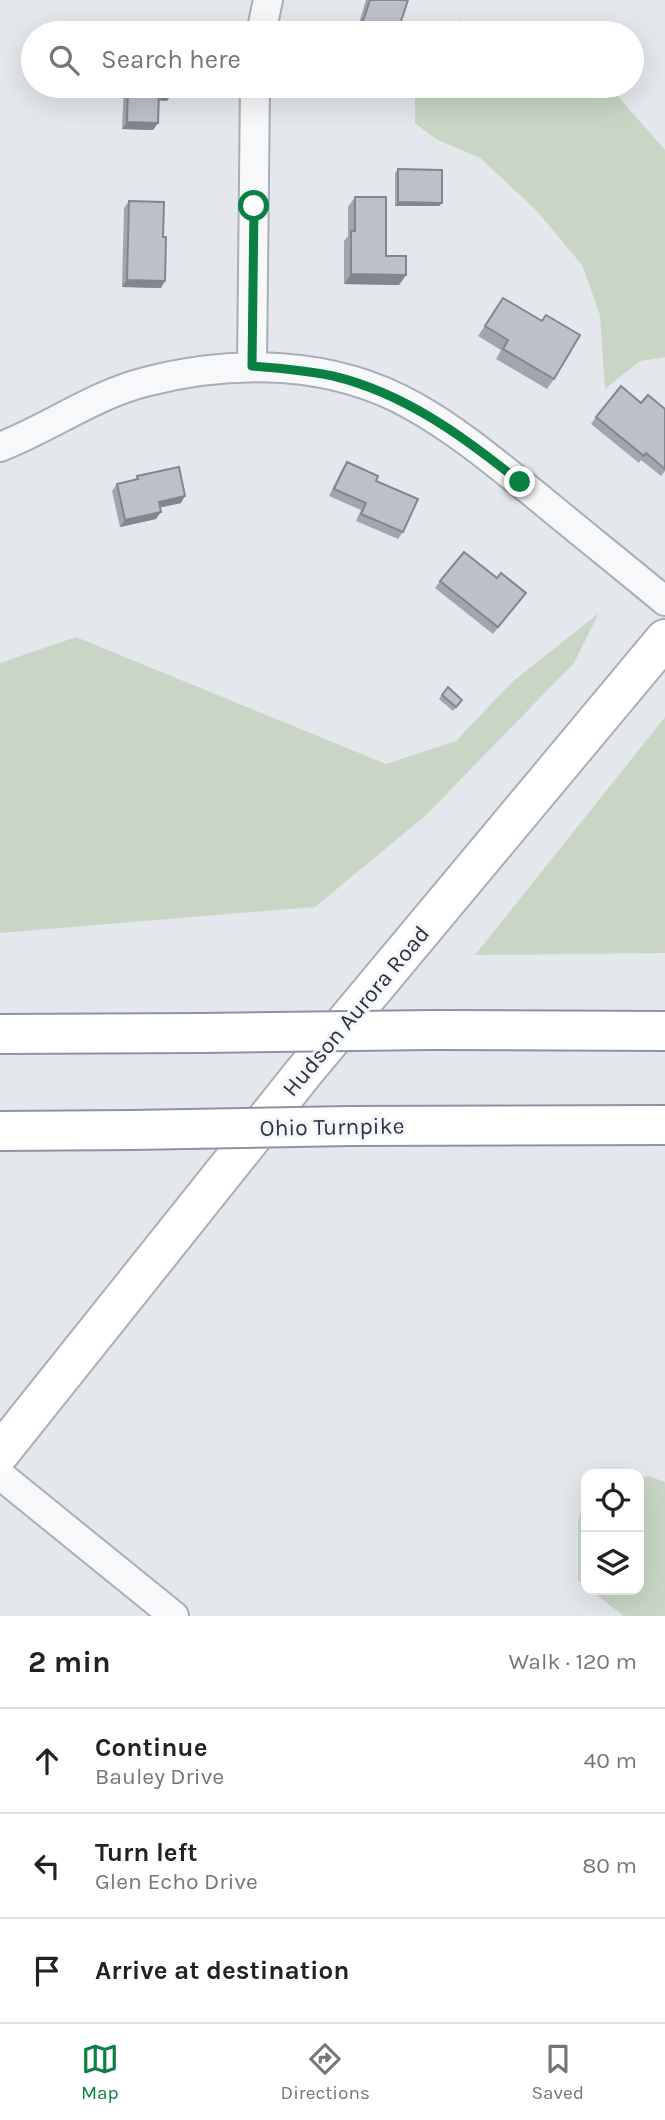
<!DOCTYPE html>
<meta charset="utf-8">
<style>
:root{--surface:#fff;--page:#f2f2f2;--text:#222;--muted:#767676;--line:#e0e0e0;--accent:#0b8043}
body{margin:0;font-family:Karla,sans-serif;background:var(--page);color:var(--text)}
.controls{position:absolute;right:21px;bottom:21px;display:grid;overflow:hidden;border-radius:14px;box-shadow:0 7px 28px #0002}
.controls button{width:63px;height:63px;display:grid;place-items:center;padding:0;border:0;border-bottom:2px solid var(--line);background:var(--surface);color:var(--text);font:35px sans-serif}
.stop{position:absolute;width:21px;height:21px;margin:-16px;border:5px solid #0b8043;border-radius:50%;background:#fff}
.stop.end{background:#0b8043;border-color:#fff;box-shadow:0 2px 7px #0008}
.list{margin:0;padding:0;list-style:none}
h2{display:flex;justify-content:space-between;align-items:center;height:91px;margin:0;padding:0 28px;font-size:30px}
h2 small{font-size:23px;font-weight:400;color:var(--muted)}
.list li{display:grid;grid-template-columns:46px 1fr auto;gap:21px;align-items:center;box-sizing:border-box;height:105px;padding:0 28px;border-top:2px solid var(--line)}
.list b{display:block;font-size:26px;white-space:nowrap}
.list p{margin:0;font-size:23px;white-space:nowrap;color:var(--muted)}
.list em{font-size:23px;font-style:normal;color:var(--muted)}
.icon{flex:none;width:38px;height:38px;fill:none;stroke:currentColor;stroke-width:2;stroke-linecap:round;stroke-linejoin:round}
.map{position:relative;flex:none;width:665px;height:1616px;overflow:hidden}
.search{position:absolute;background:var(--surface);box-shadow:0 7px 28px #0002;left:21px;right:21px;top:21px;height:77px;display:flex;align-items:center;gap:18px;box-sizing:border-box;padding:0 24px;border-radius:38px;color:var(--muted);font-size:26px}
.sheet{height:406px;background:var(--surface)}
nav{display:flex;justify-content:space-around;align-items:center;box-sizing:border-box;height:98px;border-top:2px solid var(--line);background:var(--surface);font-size:19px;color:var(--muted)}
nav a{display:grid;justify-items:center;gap:4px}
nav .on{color:var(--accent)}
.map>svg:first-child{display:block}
.green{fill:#c9d6c5}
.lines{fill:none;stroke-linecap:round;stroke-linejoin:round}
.street-casing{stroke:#a9aeb7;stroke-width:32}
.secondary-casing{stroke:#a9aeb7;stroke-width:42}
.highway-casing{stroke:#8b94a3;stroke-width:42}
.street{stroke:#f7f8fa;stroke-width:28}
.secondary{stroke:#fff;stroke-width:38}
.highway{stroke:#fff;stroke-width:38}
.highway-bridge-casing{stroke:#8b94a3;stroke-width:42;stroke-linecap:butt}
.highway-bridge{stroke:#fff;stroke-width:38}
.wall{fill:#a1a5ae}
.shaded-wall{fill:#83868d}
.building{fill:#bbc0ca;stroke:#83868d;stroke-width:2}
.route{stroke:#0b8043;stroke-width:9}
.labels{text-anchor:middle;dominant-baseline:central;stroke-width:6;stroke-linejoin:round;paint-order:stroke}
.street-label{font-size:23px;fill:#2b3445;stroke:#f4f6f9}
</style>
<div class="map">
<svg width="665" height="1616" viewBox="0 0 665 1616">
<rect width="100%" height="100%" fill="#e4e7ec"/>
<path class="green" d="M 459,20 L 503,33 L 441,33 Z
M 415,86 L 609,86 L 665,150 L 665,357 L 640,361 L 605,389 L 600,315 L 582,265 L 536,210 L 480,158 L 436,139 L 415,123 Z
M 599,613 L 574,663 L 425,816 L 315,907 L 0,933 L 0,663 L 76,637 L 386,764 L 456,741 L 512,682 Z
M 665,717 L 665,953 L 475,955 Z
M 648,1476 L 665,1482 L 665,1616 L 624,1616 L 590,1590 L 639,1590 L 639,1478 Z
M 586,1499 L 586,1587 L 578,1580 L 578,1520 Z"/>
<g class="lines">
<g class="street-casing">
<path id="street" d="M 261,33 L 268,0
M 252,366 L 255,86
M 0,447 C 49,428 94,395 145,382 C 233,359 332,360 413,406 C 458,431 498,465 538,497 C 580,532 623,566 665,601
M 0,1475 L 174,1616"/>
</g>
<g class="secondary-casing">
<path id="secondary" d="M 0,1453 L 304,1072 L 665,639"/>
</g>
<g class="highway-casing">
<path id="highway" d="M 432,1030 L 665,1031
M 0,1034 L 203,1033
M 350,1126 L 665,1125
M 0,1131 L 132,1130"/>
</g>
<use href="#street" class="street"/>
<use href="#secondary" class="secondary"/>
<use href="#highway" class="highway"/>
<g class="highway-bridge-casing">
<path id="highway-bridge" d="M 203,1033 L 432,1030
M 132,1130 L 350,1126"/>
</g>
<use href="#highway-bridge" class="highway-bridge"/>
</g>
<path class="wall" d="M 366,0 L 408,0 L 397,33 L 356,33 Z
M 124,86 L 172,86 L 167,101 L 159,100 L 153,130 L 122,129 Z
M 398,169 L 442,203 L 439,206 L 395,206 L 395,173 Z
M 355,197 L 386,256 L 406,275 L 399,285 L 344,284 L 344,241 L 348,236 L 348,207 Z
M 129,201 L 161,288 L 122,287 L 124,208 Z
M 503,298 L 554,379 L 547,389 L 496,359 L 501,350 L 478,336 Z
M 641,403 L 665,409 L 665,471 L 661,476 L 641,460 L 639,463 L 591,424 L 596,417 Z
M 347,462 L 376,481 L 403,532 L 398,539 L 356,521 L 361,510 L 329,496 L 342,469 Z
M 137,476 L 181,503 L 160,507 L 156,519 L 120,527 L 112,491 L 117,484 L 135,480 Z
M 497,578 L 526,593 L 493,634 L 435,588 L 440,581 Z
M 442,695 L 460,703 L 453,711 L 439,699 Z"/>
<path class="shaded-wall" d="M 159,93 L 172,94 L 167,101 L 154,100 Z
M 127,122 L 158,123 L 153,130 L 122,129 Z
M 398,202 L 442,203 L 439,206 L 395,206 Z
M 351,274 L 406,275 L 399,285 L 344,284 Z
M 127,280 L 165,281 L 161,288 L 122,287 Z
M 185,496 L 181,503 L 154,509 L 159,502 Z
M 161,512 L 156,519 L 120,527 L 125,520 Z"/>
<path class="building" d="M 370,0 L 408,0 L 397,33 L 359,33 Z
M 128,86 L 172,86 L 172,94 L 159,93 L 158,123 L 127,122 Z
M 398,169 L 442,170 L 442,203 L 398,202 Z
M 355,197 L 386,197 L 386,256 L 406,256 L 406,275 L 351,274 L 351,231 L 355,231 Z
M 129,201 L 164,202 L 163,237 L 166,237 L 165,281 L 127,280 Z
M 503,298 L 542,321 L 546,315 L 580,335 L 554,379 L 503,349 L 508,340 L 485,326 Z
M 621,386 L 641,403 L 648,395 L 665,409 L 665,469 L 646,453 L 644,456 L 596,417 Z
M 347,462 L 378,476 L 376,481 L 418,499 L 403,532 L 361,514 L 366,503 L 334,489 Z
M 179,467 L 185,496 L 159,502 L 161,512 L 125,520 L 117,484 L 138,479 L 137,476 Z
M 464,552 L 497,578 L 501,573 L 526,593 L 498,627 L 440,581 Z
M 448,687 L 462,700 L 456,707 L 442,695 Z"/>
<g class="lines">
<path class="route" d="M 254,206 L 252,366 C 279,368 306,370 333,376 C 404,393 463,436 520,482"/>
</g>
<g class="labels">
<g class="street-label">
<text transform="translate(356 1011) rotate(-50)">Hudson Aurora Road</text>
<text transform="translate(332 1127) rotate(-1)">Ohio Turnpike</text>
</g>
</g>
</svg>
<div class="controls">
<button><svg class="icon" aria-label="locate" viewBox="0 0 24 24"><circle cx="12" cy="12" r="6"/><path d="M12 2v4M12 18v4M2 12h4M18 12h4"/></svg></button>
<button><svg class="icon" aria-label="layers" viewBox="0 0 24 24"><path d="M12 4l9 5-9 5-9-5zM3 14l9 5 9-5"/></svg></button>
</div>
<div class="stop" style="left:254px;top:206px"></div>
<div class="stop end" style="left:520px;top:482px"></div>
<div class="search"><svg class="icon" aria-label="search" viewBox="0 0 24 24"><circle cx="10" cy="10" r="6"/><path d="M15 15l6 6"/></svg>Search here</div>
</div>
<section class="sheet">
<h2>2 min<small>Walk · 120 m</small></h2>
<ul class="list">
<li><svg class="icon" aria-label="ahead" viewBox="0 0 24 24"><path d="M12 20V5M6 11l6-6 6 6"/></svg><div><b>Continue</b><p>Bauley Drive</p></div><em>40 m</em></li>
<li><svg class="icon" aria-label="left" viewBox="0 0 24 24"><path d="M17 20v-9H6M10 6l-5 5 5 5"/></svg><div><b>Turn left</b><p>Glen Echo Drive</p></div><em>80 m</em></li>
<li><svg class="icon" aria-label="arrive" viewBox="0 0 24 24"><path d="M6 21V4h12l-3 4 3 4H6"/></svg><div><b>Arrive at destination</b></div></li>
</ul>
</section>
<nav>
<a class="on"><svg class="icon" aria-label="map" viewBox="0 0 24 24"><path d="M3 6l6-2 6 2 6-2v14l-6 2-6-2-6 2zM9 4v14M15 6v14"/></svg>Map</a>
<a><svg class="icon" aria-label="directions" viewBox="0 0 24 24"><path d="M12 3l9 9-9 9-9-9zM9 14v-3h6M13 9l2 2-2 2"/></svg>Directions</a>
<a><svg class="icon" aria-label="saved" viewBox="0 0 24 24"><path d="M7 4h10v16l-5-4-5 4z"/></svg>Saved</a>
</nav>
